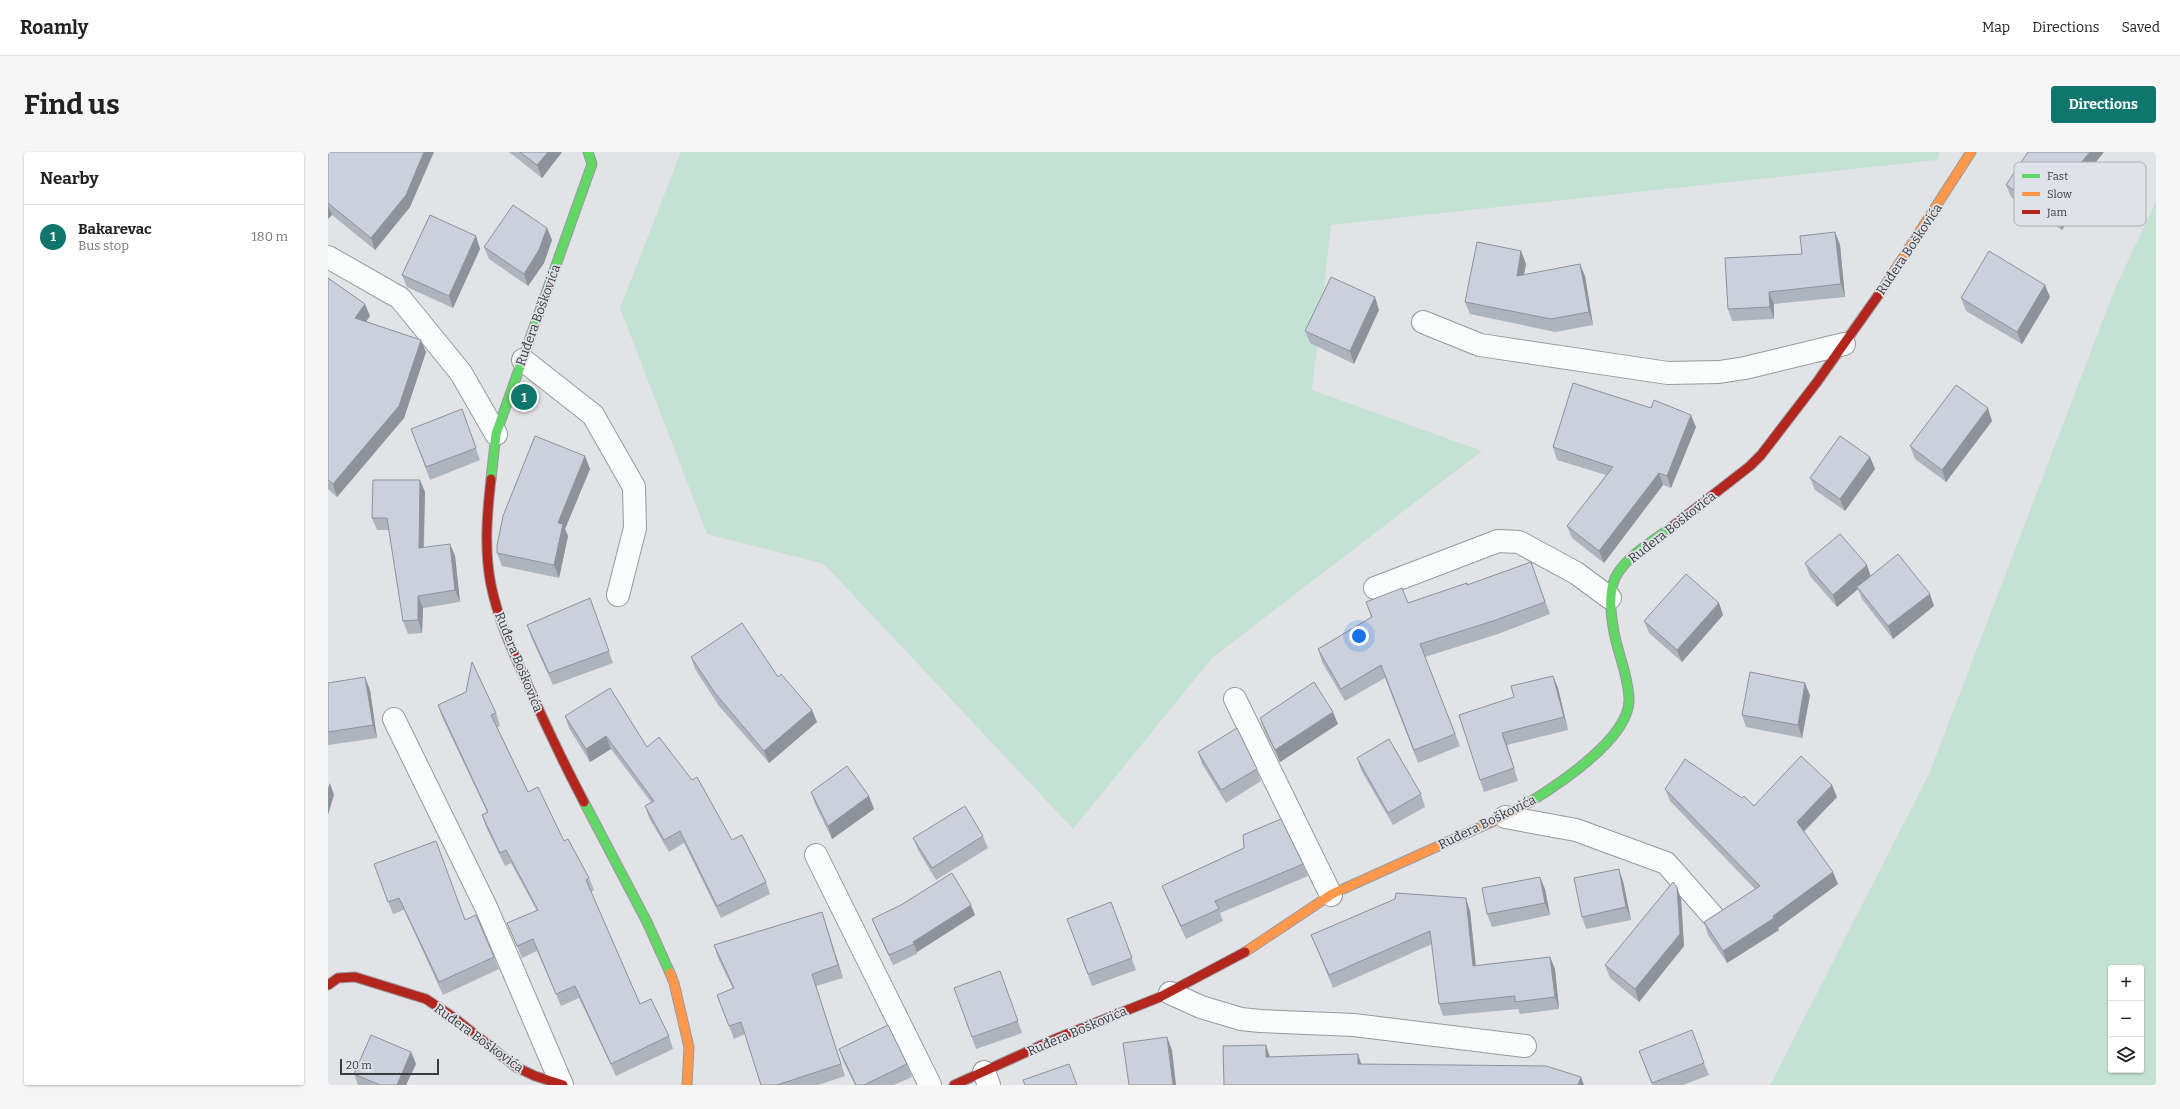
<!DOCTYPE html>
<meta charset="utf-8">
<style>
:root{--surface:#fff;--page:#f6f6f6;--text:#222;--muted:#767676;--line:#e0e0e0;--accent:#0f766e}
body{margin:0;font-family:Bitter,serif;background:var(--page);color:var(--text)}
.controls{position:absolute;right:12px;bottom:12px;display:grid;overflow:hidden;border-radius:4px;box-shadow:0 1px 3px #0004}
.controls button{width:36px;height:36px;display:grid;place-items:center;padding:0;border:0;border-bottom:1px solid var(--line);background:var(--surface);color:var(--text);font:20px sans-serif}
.scale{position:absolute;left:12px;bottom:10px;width:99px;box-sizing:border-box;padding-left:4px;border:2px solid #3b3c3f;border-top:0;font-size:11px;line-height:14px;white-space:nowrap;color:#3b3c3f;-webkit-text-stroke:3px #dfe2e8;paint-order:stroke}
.you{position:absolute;left:1031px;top:484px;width:14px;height:14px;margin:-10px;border:3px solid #fff;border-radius:50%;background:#1a73e8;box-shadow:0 0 0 6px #1a73e833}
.badge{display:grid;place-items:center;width:26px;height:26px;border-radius:50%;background:var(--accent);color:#fff;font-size:13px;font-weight:700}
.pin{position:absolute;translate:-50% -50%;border:2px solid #fff;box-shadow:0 1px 4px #0006}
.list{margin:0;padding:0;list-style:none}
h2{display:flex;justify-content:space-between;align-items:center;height:52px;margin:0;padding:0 16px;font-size:17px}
h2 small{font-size:13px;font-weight:400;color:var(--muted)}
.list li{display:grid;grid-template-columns:26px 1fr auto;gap:12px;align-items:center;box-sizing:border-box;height:64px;padding:0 16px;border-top:1px solid var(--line)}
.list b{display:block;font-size:15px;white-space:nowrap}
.list p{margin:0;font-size:13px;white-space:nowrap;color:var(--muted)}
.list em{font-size:13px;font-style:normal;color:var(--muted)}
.icon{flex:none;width:22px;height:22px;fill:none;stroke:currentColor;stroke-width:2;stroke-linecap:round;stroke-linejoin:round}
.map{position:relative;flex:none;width:1828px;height:933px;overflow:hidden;border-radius:4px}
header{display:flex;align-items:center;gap:24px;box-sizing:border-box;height:56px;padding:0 20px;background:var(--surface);border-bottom:1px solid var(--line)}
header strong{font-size:19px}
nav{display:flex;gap:22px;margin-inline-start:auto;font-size:14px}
.intro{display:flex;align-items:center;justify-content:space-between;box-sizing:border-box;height:96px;padding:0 24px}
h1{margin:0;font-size:28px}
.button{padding:10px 18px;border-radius:4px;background:var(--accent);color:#fff;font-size:14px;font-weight:700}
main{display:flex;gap:24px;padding:0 24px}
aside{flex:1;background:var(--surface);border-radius:4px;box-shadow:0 1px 3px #0004}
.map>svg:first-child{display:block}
.green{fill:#c4e2d3;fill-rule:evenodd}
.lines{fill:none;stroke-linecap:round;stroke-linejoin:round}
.street-casing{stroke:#98999c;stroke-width:24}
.fast-casing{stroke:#98999c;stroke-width:11}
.slow-casing{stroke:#98999c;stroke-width:11}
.jam-casing{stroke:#98999c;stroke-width:11}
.street{stroke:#fafbfb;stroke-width:22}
.fast{stroke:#63d668;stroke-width:9}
.slow{stroke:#ff974d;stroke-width:9}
.jam{stroke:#b3261e;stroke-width:9}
.wall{fill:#aeb4be}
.shaded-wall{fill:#8d929b}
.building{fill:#cad1dd;stroke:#8d929b}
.labels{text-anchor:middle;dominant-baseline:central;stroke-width:3.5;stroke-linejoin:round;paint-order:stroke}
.street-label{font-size:13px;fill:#3b3c3f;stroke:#dfe2e8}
.key{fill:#dfe2e8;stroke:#aeb0b5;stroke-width:1}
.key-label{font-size:11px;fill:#3b3c3f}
</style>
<header>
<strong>Roamly</strong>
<nav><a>Map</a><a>Directions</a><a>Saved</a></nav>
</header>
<div class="intro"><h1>Find us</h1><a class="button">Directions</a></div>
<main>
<aside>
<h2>Nearby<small></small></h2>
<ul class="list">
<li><span class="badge">1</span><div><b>Bakarevac</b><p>Bus stop</p></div><em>180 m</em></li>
</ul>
</aside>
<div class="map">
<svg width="1828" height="933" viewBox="0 0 1828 933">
<rect width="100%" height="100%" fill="#e1e3e6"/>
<path class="green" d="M 353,0 L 1612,0 L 1609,8 L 1003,73 L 984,238 L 1154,299 L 884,506 L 745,677 L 496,412 L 379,382 L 292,156 Z
M 1828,49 L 1828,933 L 1442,933 L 1601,622 L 1786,139 ZM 1783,816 L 1813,816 L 1813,918 L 1783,918 Z"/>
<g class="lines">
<g class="street-casing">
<path id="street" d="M 0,105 L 72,146 L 133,221 L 168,282
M 1095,170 L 1152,193 L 1340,221 L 1391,220 L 1417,216 L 1516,192
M 195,208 L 265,263 L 306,335 L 307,376 L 290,443
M 1047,436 L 1170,389 L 1191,390 L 1248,421 L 1282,446
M 907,547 L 1003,743
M 66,567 L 158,755 L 234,933
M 1177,665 L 1248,678 L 1338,711 L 1384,763
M 488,703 L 602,933
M 842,841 L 873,855 L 913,867 L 932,869 L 1026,873 L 1197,894
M 656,920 L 661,933"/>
</g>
<g class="fast-casing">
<path id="fast" d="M 163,327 L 168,282 L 264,12 L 260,0
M 256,650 L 319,770 L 342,821
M 1202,650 C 1231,632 1301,586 1301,548 C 1301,526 1290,502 1286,480 C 1283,463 1280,443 1287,426 C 1298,404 1327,388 1345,374"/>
</g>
<g class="slow-casing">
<path id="slow" d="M 1554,138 L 1643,0
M 917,800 L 1004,742 L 1168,668 L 1202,650
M 342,821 L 346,831 L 361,895 L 359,933"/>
</g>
<g class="jam-casing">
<path id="jam" d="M 163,327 C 159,362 156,398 163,433 C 170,467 184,498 198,529 C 216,570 235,610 256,650
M 1345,374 L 1422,314 L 1433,303 L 1489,230 L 1554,138
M 0,833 L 10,826 L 27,825 L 98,847 L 125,865 L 188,915 L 207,924 L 235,933
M 626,933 L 727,887 L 832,845 L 917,800"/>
</g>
<use href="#street" class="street"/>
<use href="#fast" class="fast"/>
<use href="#slow" class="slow"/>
<use href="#jam" class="jam"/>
</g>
<path class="wall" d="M 0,0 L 82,55 L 47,98 L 4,63 L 0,67 Z
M 181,0 L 234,0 L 214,26 Z
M 1760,20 L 1764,31 L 1734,78 L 1683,45 L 1678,33 Z
M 219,76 L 224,88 L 216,111 L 200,134 L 161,107 L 156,95 Z
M 1507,80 L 1512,93 L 1517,145 L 1446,152 L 1446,167 L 1404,169 L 1400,157 L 1474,102 Z
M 148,84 L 152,97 L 125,156 L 79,135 L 74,123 Z
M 1193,99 L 1198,112 L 1196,123 L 1257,124 L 1265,173 L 1227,180 L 1142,162 L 1137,150 Z
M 0,126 L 42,164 L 38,169 L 98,200 L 76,266 L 9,345 L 0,337 Z
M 1722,145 L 1694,192 L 1638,159 L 1633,146 Z
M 1051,158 L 1026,212 L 982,191 L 977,179 Z
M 134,257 L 152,308 L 102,328 L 83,277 Z
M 1664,269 L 1618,330 L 1587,307 L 1582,294 Z
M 1368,275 L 1343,336 L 1335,333 L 1276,411 L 1244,386 L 1239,374 L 1278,323 L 1229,308 L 1225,295 Z
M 1542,305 L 1547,317 L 1517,359 L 1487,338 L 1482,326 Z
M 262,317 L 237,377 L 240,384 L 231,426 L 174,414 L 169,401 Z
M 97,340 L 96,396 L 122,392 L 127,404 L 132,450 L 95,456 L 94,481 L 80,482 L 75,469 L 61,378 L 49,378 L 44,366 Z
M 1203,410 L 1222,462 L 1170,482 L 1097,505 L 1132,594 L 1090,611 L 1057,526 L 1017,549 L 994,510 L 990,497 L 1043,465 L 1038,450 L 1080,451 L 1139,433 Z
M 1477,411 L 1543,424 L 1606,454 L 1565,487 L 1534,447 L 1530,437 L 1509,455 L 1482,424 Z
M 262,446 L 285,511 L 225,533 L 203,485 L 199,473 Z
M 1391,451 L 1395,463 L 1354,510 L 1321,481 L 1316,469 Z
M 363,505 L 450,525 L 489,570 L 441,611 L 391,554 L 367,517 Z
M 1225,524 L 1230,536 L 1240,578 L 1179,593 L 1190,629 L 1156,640 L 1152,628 L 1186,545 Z
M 0,531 L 42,538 L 49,586 L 0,593 Z
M 1482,543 L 1474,586 L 1418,575 L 1414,563 Z
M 110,553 L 168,561 L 172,574 L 169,575 L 200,640 L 236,689 L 261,726 L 266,738 L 263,740 L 312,852 L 341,884 L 345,897 L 288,924 L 251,846 L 233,854 L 209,799 L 194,806 L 179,771 L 209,759 L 183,711 L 177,714 L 158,675 L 154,663 L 159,660 L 114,565 Z
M 237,564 L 319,595 L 404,688 L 438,730 L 442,742 L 393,766 L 356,691 L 341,700 L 321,666 L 317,654 L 323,650 L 283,597 L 262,610 L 241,576 Z
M 932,566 L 1010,572 L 952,610 L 936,578 Z
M 870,600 L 929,617 L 933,629 L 898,651 L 874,612 Z
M 1029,606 L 1093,642 L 1097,655 L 1065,673 L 1033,618 Z
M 1337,637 L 1426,654 L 1509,645 L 1476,680 L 1510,732 L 1450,776 L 1451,778 L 1399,811 L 1380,783 L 1376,770 L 1427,737 L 1342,649 Z
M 483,640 L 541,644 L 546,657 L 504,687 L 487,652 Z
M 655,684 L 660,696 L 608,728 L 590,698 L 585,686 Z
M 916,696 L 975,712 L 980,724 L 892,761 L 895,769 L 858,787 L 839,746 L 834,734 Z
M 46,712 L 137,768 L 166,805 L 171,817 L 115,843 L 76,758 L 65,762 Z
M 1295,729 L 1303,768 L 1258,777 L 1254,765 Z
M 1349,735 L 1353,747 L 1356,794 L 1311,850 L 1282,826 L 1277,813 Z
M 1217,737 L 1222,763 L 1164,775 L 1159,762 Z
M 783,750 L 808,818 L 764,834 L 739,767 Z
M 1142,759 L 1148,814 L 1222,805 L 1227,817 L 1231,857 L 1192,862 L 1190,857 L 1115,864 L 1111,852 L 1104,792 L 1005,836 L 988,795 L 983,783 Z
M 494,760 L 515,826 L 488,834 L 517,924 L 490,933 L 433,933 L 417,882 L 406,887 L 389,843 L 405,837 L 390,806 L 386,793 Z
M 647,763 L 589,800 L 589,802 L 565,813 L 548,777 L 544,767 Z
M 672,819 L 694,881 L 648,897 L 626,836 Z
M 511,897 L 579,912 L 584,925 L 566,933 L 527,933 L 515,909 Z
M 1311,899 L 1376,911 L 1381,923 L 1355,933 L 1324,933 Z
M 83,900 L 88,912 L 78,933 L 30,933 L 26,922 Z"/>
<path class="shaded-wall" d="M 96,0 L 106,0 L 82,55 L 47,98 L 43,86 Z
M 220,0 L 234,0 L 214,26 L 209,13 Z
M 1762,0 L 1776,0 L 1760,20 L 1764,31 L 1734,78 L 1729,66 L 1751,13 Z
M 0,53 L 4,63 L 0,67 Z
M 219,76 L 224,88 L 216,111 L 200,134 L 196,122 Z
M 1507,80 L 1512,93 L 1517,145 L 1513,132 Z
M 148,84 L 152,97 L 125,156 L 121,144 Z
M 1193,99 L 1198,112 L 1193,136 L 1189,124 Z
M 1252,112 L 1257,124 L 1265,173 L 1261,160 Z
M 1717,133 L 1722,145 L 1694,192 L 1689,180 Z
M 1441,140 L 1446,152 L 1446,167 L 1442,155 Z
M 1047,145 L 1051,158 L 1026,212 L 1022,199 Z
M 37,152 L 42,164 L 32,178 L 27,166 Z
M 93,188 L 98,200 L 76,266 L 9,345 L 5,332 Z
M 1660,256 L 1664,269 L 1618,330 L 1614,318 Z
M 1363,263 L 1368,275 L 1343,336 L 1339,324 Z
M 257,304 L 262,317 L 237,377 L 240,384 L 231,426 L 226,413 L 230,371 Z
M 1542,305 L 1547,317 L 1517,359 L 1512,347 Z
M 1331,321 L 1335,333 L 1276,411 L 1271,399 Z
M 92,328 L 97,340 L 95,409 L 91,396 Z
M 122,392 L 127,404 L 132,450 L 127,438 Z
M 1539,413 L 1543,425 L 1529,435 L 1530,437 L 1509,455 L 1505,443 Z
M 1602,442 L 1606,454 L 1565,487 L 1560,474 Z
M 90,444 L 95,456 L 94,481 L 90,468 Z
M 1391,451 L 1395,463 L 1354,510 L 1349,498 Z
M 1225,524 L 1230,536 L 1240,578 L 1236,565 Z
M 37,525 L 42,538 L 49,586 L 45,573 Z
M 1477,531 L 1482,543 L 1474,586 L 1470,573 Z
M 484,558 L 489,570 L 441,611 L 436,599 Z
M 1005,560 L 1010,572 L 952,610 L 947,598 Z
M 1174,581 L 1179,593 L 1190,629 L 1186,616 Z
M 278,584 L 283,597 L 262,610 L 258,597 Z
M 2,631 L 6,643 L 0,663 L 0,636 Z
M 1504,633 L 1509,645 L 1473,682 L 1469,670 Z
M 541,644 L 546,657 L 504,687 L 500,674 Z
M 1291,717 L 1295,729 L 1303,768 L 1298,755 Z
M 1505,720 L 1510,732 L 1450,776 L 1451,778 L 1399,811 L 1395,799 L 1445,764 Z
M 1212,725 L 1217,737 L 1222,763 L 1217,751 Z
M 1349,735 L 1353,747 L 1356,794 L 1311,850 L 1307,837 Z
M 1138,746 L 1142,759 L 1149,826 L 1145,814 Z
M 643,753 L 647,763 L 589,800 L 585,790 Z
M 494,760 L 498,773 L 515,826 L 510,813 Z
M 1222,805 L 1227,817 L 1231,857 L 1227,845 Z
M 484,822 L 488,834 L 517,924 L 513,912 Z
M 839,885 L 844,898 L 848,933 L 845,933 Z
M 938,893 L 942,905 L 938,905 Z
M 83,900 L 88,912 L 78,933 L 69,933 Z
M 1030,902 L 1034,914 L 1030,912 Z
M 1253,925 L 1256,933 L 1250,933 Z"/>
<path class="building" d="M 0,0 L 96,0 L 78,43 L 43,86 L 0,51 Z
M 192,0 L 220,0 L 209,13 Z
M 1700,0 L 1762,0 L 1751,13 L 1759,19 L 1729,66 L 1678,33 Z
M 185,53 L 219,76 L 211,98 L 196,122 L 156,95 Z
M 102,63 L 148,84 L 121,144 L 74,123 Z
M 1507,80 L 1513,132 L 1441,140 L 1442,155 L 1400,157 L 1397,106 L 1474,102 L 1472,84 Z
M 1149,90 L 1193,99 L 1189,124 L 1252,112 L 1261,160 L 1223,167 L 1137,150 Z
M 1661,99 L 1717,133 L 1689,180 L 1633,146 Z
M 1003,125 L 1047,145 L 1022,199 L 977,179 Z
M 0,126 L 37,152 L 27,166 L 93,188 L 71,254 L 5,332 L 0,328 Z
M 1245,231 L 1323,256 L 1326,248 L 1363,263 L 1339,324 L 1331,321 L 1271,399 L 1239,374 L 1285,315 L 1225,295 Z
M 1628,233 L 1660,256 L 1614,318 L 1582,294 Z
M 134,257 L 148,296 L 98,315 L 83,277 Z
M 207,284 L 257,304 L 230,371 L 235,372 L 226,413 L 169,401 L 169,394 L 175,364 Z
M 1512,284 L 1542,305 L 1512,347 L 1482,326 Z
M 45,328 L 92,328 L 91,396 L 122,392 L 127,438 L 90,444 L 90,468 L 75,469 L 59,366 L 44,366 Z
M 1512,382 L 1539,413 L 1505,443 L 1477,411 Z
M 1570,402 L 1602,442 L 1560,474 L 1529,435 Z
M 1203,410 L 1217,450 L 1165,469 L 1092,492 L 1127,582 L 1086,598 L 1053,513 L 1013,537 L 990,497 L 1044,465 L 1038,450 L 1074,436 L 1080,451 L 1139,431 L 1139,433 Z
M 1358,422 L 1391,451 L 1349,498 L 1316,469 Z
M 262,446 L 281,499 L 221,521 L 199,473 Z
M 414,471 L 450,525 L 453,522 L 484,558 L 436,599 L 387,541 L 363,505 Z
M 144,510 L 168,561 L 163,563 L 200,640 L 210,635 L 236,689 L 240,687 L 261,726 L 258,728 L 312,852 L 323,847 L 341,884 L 283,912 L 247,834 L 228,842 L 205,787 L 189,794 L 179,771 L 210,758 L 178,698 L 172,701 L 154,663 L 160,660 L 110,553 L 138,540 Z
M 1422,520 L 1477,531 L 1470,573 L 1414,563 Z
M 1225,524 L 1236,565 L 1174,581 L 1186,616 L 1152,628 L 1131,563 L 1186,545 L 1183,534 Z
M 37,525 L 45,573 L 0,580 L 0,531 Z
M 986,530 L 1005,560 L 947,598 L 932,566 Z
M 282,536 L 319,595 L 331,585 L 364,628 L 369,625 L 404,688 L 414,683 L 438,730 L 389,754 L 352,679 L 336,688 L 317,654 L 326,649 L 278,584 L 258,597 L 237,564 Z
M 909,576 L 929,617 L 893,638 L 870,600 Z
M 1061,587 L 1093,642 L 1060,661 L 1029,606 Z
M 1473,604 L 1504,633 L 1469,670 L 1505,720 L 1445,764 L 1446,766 L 1395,799 L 1376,770 L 1432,734 L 1337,637 L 1357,607 L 1414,646 L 1416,644 L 1426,654 Z
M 519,614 L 541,644 L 500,674 L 483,640 Z
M 637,654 L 655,684 L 604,716 L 585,686 Z
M 953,667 L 975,712 L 887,749 L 891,757 L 853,774 L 834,734 L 916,696 L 915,683 Z
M 108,689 L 137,768 L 148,763 L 166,805 L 111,830 L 71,746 L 60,750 L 46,712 Z
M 1291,717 L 1298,755 L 1254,765 L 1246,726 Z
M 624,721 L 643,753 L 585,790 L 586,792 L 561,803 L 544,767 L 573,753 Z
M 1212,725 L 1217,751 L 1159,762 L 1154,736 Z
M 1345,730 L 1349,735 L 1352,782 L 1307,837 L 1277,813 Z
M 1068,741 L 1138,746 L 1145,814 L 1222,805 L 1227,845 L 1187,850 L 1187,844 L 1111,852 L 1102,779 L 1001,823 L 983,783 L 1067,747 Z
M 783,750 L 804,806 L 760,822 L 739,767 Z
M 494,760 L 510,813 L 484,822 L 513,912 L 449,933 L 433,933 L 413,870 L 401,874 L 389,843 L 406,836 L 386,793 Z
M 672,819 L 690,869 L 644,885 L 626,836 Z
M 560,873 L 579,912 L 536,933 L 528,933 L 511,897 Z
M 1364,878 L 1376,911 L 1324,931 L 1311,899 Z
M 43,883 L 83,900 L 69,933 L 52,933 L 26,922 Z
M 839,885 L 845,933 L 801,933 L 795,891 Z
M 938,893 L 938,905 L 1030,902 L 1030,912 L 1218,914 L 1253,925 L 1250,933 L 896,933 L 895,894 Z
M 741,912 L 749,933 L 697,933 L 695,928 Z"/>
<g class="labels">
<g class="street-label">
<text transform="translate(1581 97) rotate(-56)">Ruđera Boškovića</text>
<text transform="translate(210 163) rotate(-70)">Ruđera Boškovića</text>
<text transform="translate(1344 375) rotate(-38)">Ruđera Boškovića</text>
<text transform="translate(191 510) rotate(68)">Ruđera Boškovića</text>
<text transform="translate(1159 670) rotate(-26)">Ruđera Boškovića</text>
<text transform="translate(749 879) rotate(-23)">Ruđera Boškovića</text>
<text transform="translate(151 886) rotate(36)">Ruđera Boškovića</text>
</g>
</g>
<rect x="1686" y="10" width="132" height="64" rx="6" class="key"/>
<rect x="1694" y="22" width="18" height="4" fill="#63d668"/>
<rect x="1694" y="40" width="18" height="4" fill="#ff974d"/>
<rect x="1694" y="58" width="18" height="4" fill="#b3261e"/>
<g class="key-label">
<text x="1719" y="28">Fast</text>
<text x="1719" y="46">Slow</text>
<text x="1719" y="64">Jam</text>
</g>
</svg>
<div class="controls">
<button>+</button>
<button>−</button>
<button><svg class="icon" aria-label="layers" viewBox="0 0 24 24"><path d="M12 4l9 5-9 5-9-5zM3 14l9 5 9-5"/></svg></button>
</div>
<div class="scale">20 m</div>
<div class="you"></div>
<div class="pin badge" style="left:196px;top:245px">1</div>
</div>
</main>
